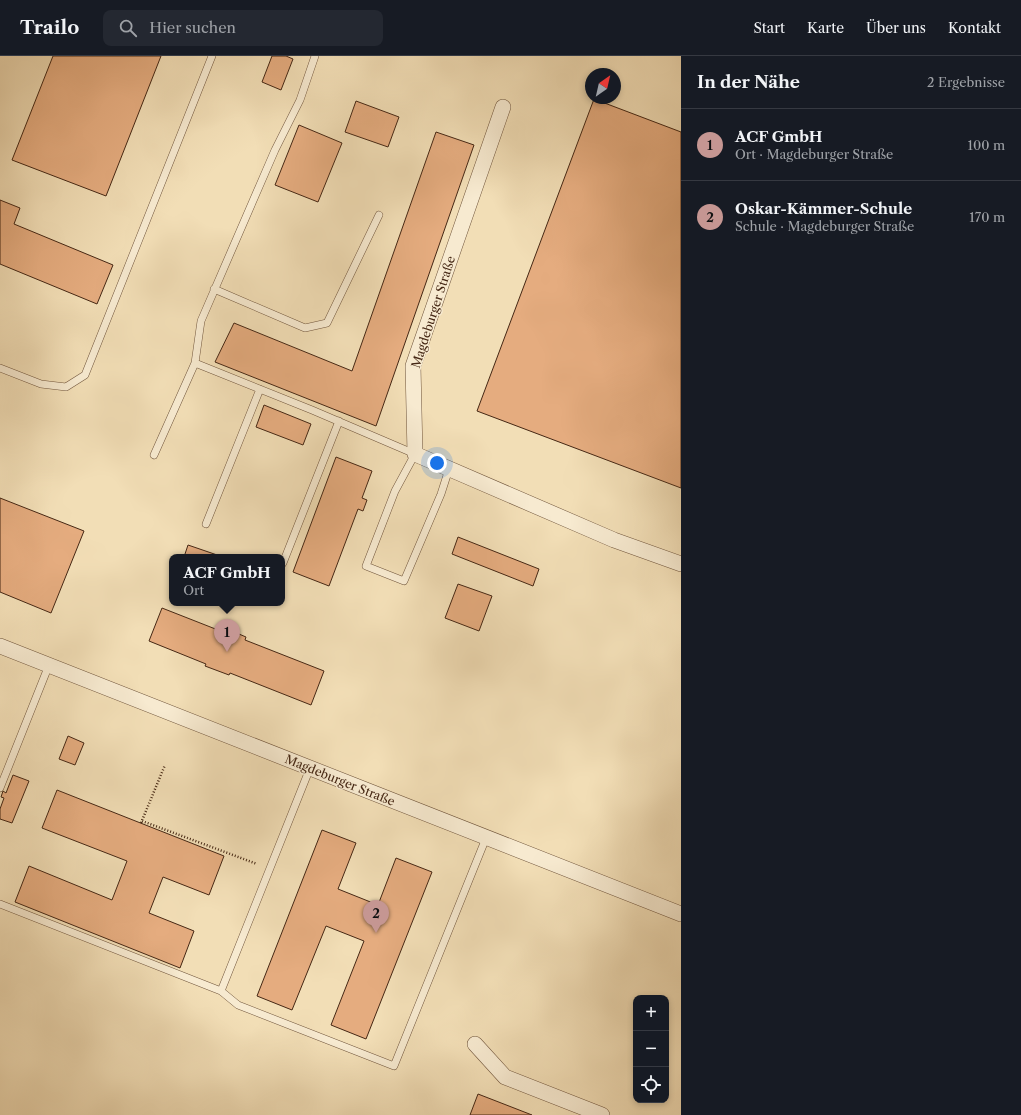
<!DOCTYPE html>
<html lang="de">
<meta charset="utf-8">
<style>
:root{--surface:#171b24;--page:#242831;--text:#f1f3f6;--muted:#9ea1a6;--line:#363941;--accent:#c59692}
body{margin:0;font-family:"Libre Caslon Text",serif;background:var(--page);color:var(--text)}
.controls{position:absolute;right:12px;bottom:12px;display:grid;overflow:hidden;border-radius:8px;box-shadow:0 2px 6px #0003}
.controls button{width:36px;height:36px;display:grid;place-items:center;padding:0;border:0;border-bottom:1px solid var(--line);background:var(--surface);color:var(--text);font:20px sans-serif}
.compass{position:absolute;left:585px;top:12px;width:36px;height:36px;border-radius:50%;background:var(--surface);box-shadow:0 2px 6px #0003;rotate:34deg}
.you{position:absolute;left:437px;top:407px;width:14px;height:14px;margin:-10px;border:3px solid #fff;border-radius:50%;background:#1a73e8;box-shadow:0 0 0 6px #1a73e833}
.badge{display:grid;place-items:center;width:26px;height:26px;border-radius:50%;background:var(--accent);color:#111;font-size:13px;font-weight:700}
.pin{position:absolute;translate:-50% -33px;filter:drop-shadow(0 1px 2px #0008)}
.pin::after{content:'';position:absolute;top:21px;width:14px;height:12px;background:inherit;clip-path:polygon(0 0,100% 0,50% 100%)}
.popup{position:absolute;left:169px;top:498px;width:116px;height:52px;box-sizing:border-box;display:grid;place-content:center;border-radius:8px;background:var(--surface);filter:drop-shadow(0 1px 3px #0005);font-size:13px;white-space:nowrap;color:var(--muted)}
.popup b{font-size:15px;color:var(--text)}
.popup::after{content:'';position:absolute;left:50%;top:100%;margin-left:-8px;border:8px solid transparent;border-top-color:var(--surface)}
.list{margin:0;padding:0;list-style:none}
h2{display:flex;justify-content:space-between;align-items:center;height:52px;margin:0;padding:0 16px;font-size:17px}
h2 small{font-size:13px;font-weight:400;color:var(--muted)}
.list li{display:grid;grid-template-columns:26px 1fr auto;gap:12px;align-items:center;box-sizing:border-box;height:72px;padding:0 16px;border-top:1px solid var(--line)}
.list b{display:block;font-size:15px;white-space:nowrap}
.list p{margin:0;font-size:13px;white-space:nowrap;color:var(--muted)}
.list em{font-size:13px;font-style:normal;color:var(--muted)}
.icon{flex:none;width:22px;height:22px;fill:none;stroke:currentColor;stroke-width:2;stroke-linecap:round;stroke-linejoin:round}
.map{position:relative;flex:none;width:681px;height:1059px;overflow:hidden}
header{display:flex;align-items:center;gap:24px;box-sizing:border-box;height:56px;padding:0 20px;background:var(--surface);border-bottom:1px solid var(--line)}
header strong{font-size:19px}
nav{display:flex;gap:22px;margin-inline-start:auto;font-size:14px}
.search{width:280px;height:36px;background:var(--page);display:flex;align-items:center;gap:10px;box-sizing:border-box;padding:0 14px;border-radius:8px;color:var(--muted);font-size:15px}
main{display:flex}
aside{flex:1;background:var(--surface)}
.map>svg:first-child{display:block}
.building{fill:#e5ac7f;stroke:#452714}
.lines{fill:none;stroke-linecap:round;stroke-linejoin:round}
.service-casing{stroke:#70553c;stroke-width:8}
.minor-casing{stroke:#70553c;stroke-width:16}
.path{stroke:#452714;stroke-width:2.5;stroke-dasharray:1 2;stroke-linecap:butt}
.service{stroke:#f7ead0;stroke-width:7}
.minor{stroke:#f7ead0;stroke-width:15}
.labels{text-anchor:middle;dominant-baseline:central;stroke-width:3;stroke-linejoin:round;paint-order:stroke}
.street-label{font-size:12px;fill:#452714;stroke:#f7ead0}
</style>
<header>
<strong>Trailo</strong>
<div class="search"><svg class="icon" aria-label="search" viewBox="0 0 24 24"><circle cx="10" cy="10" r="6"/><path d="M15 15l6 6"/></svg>Hier suchen</div>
<nav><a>Start</a><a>Karte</a><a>Über uns</a><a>Kontakt</a></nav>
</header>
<main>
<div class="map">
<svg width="681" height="1059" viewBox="0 0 681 1059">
<rect width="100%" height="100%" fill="#f2deb6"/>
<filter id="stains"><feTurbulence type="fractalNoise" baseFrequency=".005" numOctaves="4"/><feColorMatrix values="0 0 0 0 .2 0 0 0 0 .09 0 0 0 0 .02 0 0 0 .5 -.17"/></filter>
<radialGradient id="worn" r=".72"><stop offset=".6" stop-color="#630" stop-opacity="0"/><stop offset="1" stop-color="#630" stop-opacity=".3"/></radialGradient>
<path class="building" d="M 53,0 L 161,0 L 106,140 L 12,104 Z
M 272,0 L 286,0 L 293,3 L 281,34 L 262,26 Z
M 594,43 L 681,76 L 681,432 L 477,355 Z
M 356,45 L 399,61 L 388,91 L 345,76 Z
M 299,69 L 342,87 L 318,146 L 275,129 Z
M 436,76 L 474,89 L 376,370 L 215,306 L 234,267 L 352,315 Z
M 0,144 L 20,152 L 14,168 L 113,209 L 97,248 L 0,208 Z
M 264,349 L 311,368 L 303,389 L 256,371 Z
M 336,401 L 372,415 L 362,442 L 367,444 L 363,455 L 358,453 L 329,530 L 293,516 Z
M 0,442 L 84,475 L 51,557 L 0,536 Z
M 458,481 L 539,513 L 533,530 L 452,498 Z
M 188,489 L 223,501 L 184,501 Z
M 458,528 L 492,540 L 479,575 L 445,562 Z
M 162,552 L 218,574 L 220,570 L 246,581 L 245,584 L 324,615 L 311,649 L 230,617 L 229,619 L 205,610 L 206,608 L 149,585 Z
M 68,680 L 84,687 L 75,709 L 59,703 Z
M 13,719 L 29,725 L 12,767 L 0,763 L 0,753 L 4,742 L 1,741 L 3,735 L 6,737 Z
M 57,734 L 224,800 L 209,839 L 163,821 L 149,857 L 194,875 L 180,912 L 15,846 L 29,810 L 112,844 L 127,805 L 42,772 Z
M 322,774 L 356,787 L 338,833 L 378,849 L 396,802 L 432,816 L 366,983 L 331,969 L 364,885 L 326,870 L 292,954 L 257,940 Z
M 478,1038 L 532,1059 L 470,1059 Z"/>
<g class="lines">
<g class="service-casing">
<path id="service" d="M 315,0 L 300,44 L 275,94 L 201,265 L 195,307 L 312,354 L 415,398 L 395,435 L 366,510 L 404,525 L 441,438 L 449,413
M 214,233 L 305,272 L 327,267 L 379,159
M 0,312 L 41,328 L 66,331 L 85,319 L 212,0
M 154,399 L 195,307
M 206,468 L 260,333
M 283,507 L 339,365
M 310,712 L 221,935 L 238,949 L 394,1010 L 486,782
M 0,732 L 49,609
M 0,848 L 221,935"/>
</g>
<g class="minor-casing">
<path id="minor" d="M 503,51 L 413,310 L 415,398 L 614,484 L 681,508
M 0,590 L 681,858
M 475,988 L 505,1021 L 602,1059"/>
</g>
<path class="path" d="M 142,765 L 257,808
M 141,767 L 165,709"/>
<use href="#service" class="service"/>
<use href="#minor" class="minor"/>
</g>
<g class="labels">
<g class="street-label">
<text transform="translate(433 256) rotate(-72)">Magdeburger Straße</text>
<text transform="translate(340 724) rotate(22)">Magdeburger Straße</text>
</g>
</g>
<rect width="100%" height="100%" filter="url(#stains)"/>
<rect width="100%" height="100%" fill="url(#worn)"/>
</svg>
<div class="controls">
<button>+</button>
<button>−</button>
<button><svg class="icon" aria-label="locate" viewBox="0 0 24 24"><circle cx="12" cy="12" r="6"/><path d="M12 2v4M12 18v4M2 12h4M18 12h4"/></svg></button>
</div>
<svg class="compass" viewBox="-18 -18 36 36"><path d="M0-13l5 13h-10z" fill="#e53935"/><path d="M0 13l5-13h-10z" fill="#9ea1a6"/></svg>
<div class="you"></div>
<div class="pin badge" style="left:227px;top:596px">1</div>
<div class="popup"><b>ACF GmbH</b>Ort</div>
<div class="pin badge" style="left:376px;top:877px">2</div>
</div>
<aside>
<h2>In der Nähe<small>2 Ergebnisse</small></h2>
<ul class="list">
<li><span class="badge">1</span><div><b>ACF GmbH</b><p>Ort · Magdeburger Straße</p></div><em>100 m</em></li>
<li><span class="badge">2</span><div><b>Oskar-Kämmer-Schule</b><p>Schule · Magdeburger Straße</p></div><em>170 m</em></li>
</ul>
</aside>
</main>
